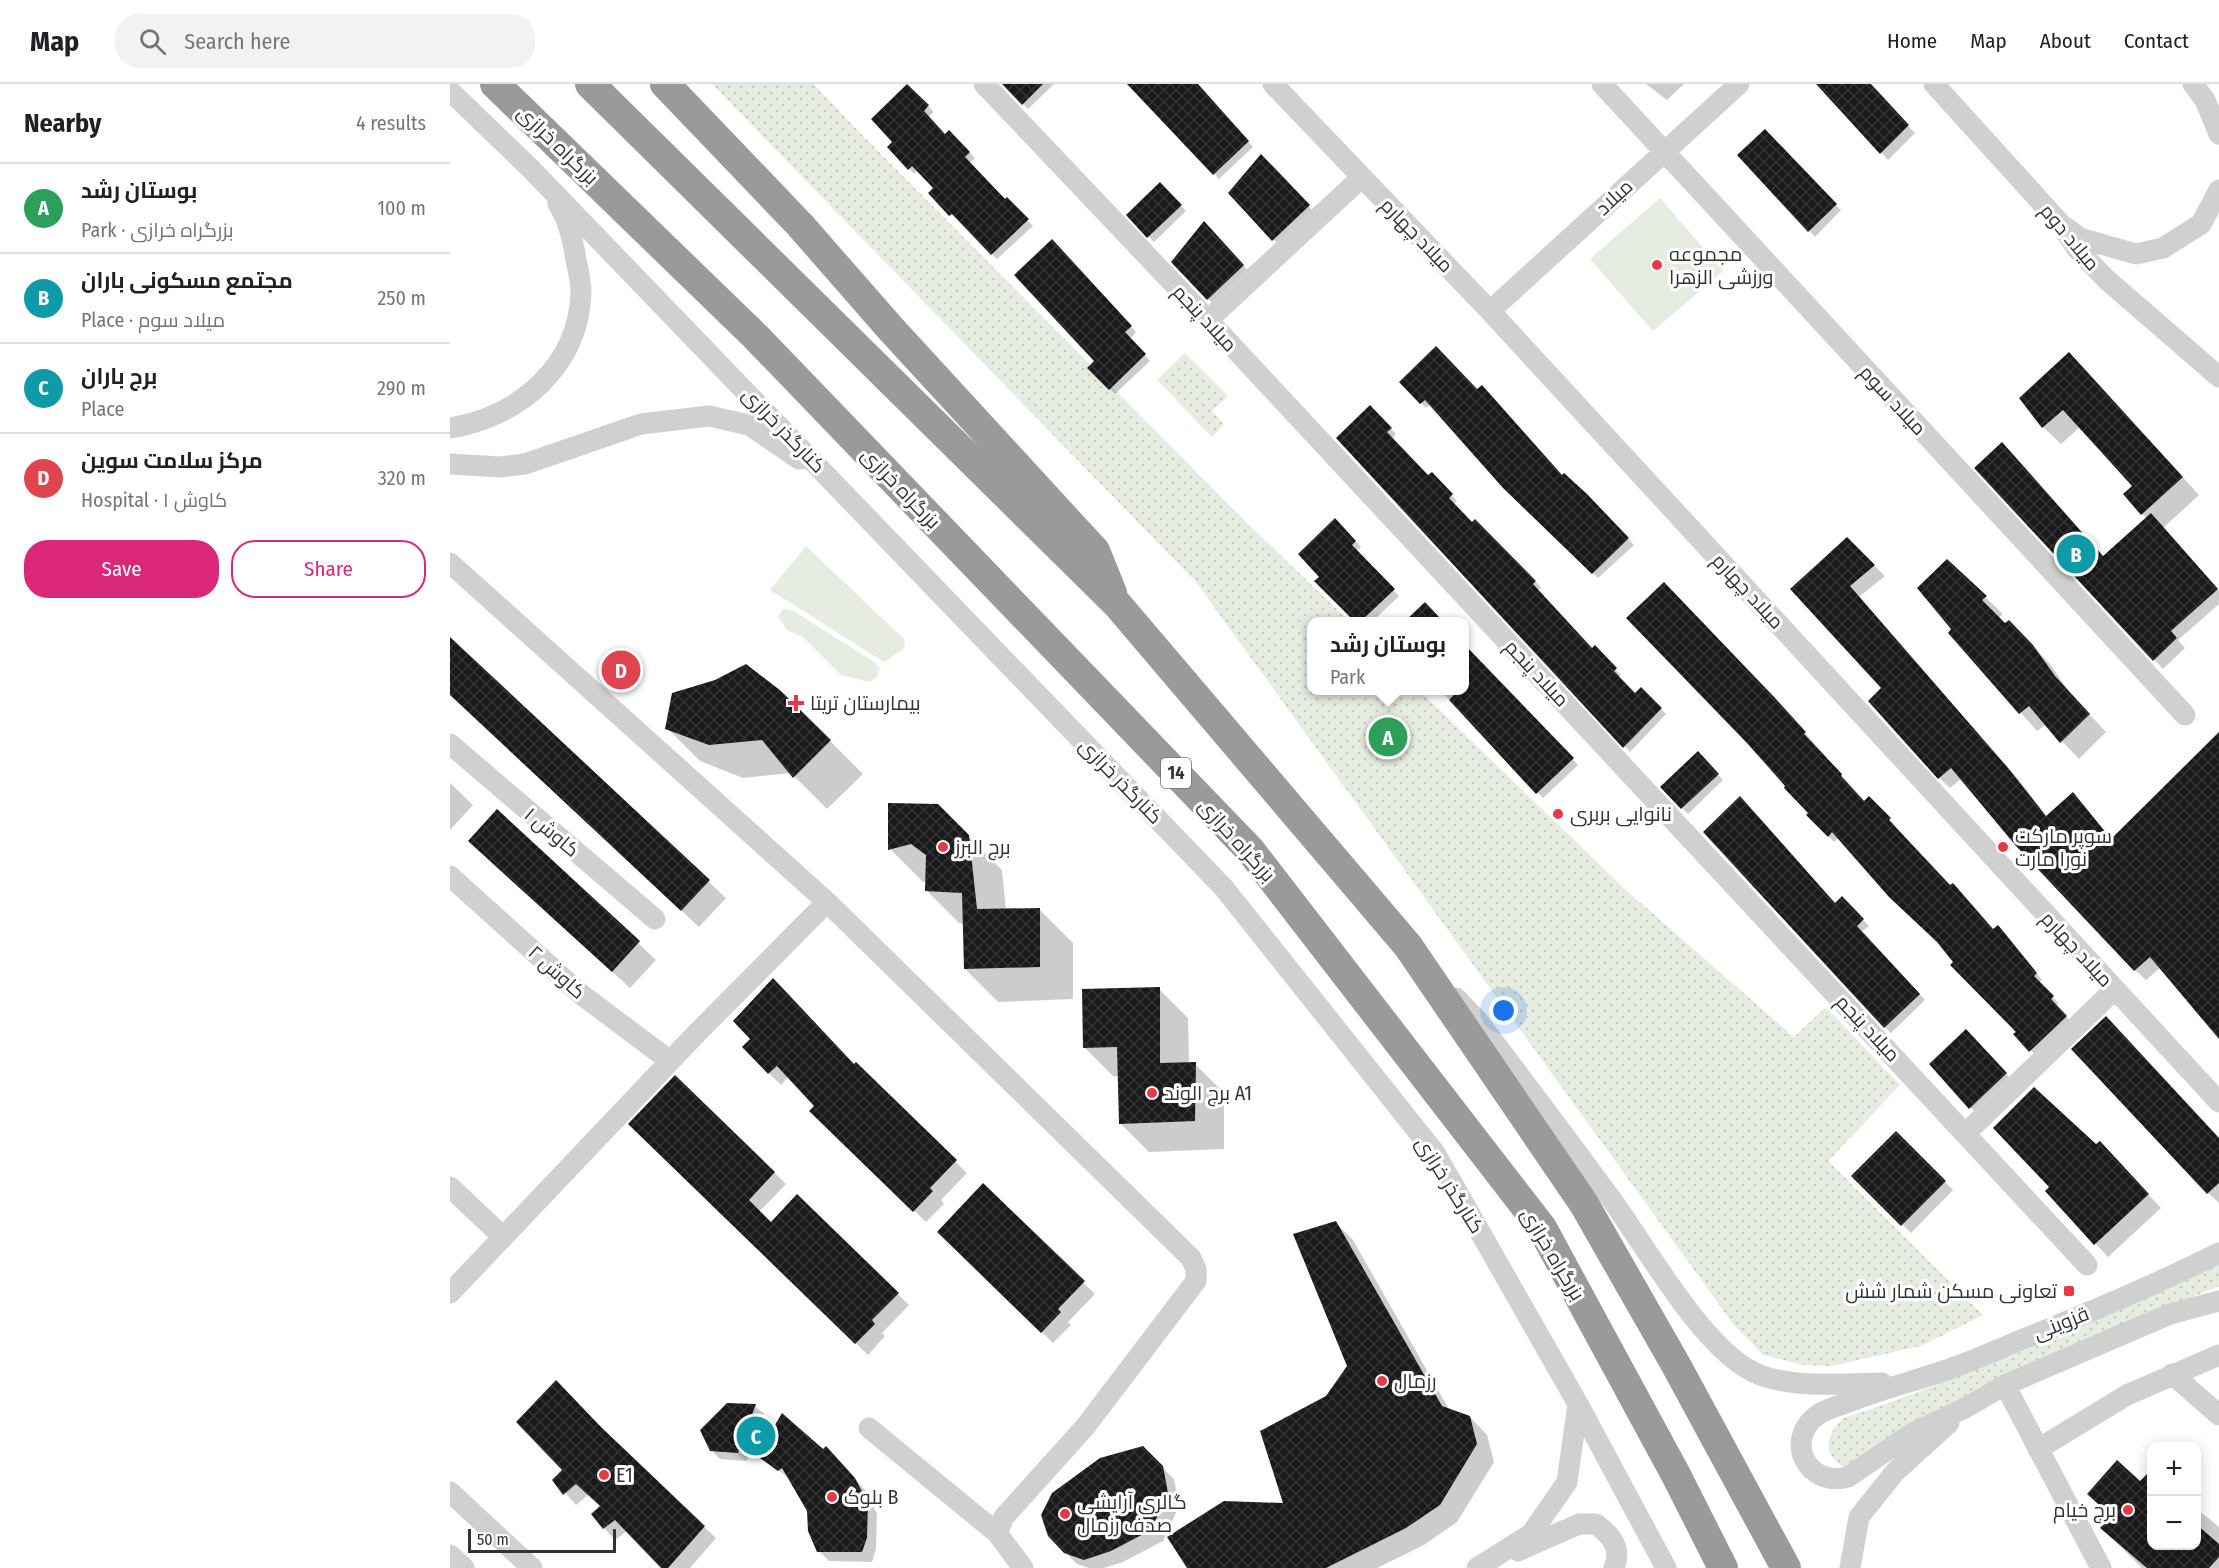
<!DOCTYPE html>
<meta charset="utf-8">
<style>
:root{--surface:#fff;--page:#f2f2f2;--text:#202124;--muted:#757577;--line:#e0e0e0;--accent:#db2777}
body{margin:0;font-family:"Fira Sans Condensed",Cairo,sans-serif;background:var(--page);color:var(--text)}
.controls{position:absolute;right:18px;bottom:18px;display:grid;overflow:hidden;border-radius:12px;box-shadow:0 3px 15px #0003}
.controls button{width:54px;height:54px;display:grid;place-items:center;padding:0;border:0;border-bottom:2px solid var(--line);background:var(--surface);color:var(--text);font:30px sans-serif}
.scale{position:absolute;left:18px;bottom:15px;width:148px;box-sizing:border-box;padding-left:6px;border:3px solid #333;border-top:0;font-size:16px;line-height:21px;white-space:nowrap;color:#333;-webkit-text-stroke:4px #fff;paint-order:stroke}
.you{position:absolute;left:1054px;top:927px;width:21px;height:21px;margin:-15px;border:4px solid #fff;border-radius:50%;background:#1a73e8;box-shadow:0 0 0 9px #1a73e833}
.badge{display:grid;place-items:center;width:39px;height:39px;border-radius:50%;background:var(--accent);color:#fff;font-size:20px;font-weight:700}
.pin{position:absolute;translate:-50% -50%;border:3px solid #fff;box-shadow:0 2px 6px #0006}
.popup{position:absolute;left:857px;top:533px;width:162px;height:78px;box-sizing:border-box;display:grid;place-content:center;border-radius:12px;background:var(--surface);filter:drop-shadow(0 2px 4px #0005);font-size:20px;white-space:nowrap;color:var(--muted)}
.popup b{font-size:22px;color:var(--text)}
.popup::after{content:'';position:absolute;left:50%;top:100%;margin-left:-12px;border:12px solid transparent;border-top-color:var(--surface)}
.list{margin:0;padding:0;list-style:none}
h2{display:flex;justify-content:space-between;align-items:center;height:78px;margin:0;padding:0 24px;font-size:26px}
h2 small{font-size:20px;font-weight:400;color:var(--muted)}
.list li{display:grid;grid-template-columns:39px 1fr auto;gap:18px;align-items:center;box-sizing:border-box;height:90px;padding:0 24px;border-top:2px solid var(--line)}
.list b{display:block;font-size:22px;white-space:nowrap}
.list p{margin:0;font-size:20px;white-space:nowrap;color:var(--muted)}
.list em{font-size:20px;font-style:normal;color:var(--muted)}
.actions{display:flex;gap:12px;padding:18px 24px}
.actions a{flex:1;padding:14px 0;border:2px solid var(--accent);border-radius:24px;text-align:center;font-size:21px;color:var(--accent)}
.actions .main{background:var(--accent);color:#fff}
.icon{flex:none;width:33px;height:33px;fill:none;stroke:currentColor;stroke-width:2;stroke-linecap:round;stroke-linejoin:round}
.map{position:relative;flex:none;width:1769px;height:1484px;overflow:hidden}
header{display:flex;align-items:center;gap:36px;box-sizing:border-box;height:84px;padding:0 30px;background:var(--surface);border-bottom:2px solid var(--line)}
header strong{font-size:28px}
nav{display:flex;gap:33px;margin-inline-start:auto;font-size:21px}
.search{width:420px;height:54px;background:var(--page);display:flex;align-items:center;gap:15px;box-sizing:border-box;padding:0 21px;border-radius:24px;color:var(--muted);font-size:22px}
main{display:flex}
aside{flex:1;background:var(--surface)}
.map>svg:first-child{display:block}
.green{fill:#e6ecdf}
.park{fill:url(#park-dots)}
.shadow{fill:#0003}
.building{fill:url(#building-cross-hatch)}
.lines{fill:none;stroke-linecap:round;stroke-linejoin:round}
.minor{stroke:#d0d0d0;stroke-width:21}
.highway{stroke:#9a9a9a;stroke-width:30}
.poi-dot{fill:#e63946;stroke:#fff;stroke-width:2}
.labels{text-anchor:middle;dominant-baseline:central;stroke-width:6;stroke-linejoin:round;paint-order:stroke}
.shield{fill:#fff;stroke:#707070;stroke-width:1.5}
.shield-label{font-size:18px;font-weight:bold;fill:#333}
.street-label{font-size:20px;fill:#333;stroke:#fff}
.poi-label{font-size:20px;fill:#333;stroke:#fff;text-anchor:start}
</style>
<header>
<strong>Map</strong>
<div class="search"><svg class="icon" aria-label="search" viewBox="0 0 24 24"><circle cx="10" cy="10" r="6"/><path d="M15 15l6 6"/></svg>Search here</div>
<nav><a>Home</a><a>Map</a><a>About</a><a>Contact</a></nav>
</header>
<main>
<aside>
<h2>Nearby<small>4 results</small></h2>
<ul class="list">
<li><span class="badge" style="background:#2e9e5b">A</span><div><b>بوستان رشد</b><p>Park · بزرگراه خرازی</p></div><em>100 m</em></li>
<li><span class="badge" style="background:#0f9aa8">B</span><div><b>مجتمع مسکونی باران</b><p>Place · میلاد سوم</p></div><em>250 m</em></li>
<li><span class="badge" style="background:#0f9aa8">C</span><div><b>برج باران</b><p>Place</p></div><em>290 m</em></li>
<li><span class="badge" style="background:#e0444e">D</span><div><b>مرکز سلامت سوین</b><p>Hospital · کاوش ۱</p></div><em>320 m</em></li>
</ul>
<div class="actions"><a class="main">Save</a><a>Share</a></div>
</aside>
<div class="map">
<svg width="1769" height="1484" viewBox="0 0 1769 1484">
<defs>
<pattern id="park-dots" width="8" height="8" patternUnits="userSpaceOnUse" patternTransform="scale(1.5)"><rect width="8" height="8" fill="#e6ecdf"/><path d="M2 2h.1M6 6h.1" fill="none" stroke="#c6cbc0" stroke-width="1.8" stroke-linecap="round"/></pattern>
<pattern id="building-cross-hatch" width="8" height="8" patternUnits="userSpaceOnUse" patternTransform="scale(1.5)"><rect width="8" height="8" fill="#1a1a1a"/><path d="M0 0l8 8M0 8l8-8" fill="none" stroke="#333"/></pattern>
</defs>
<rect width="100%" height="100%" fill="#fff"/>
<path class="green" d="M 1210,114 L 1273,187 L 1203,247 L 1140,175 Z
M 356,462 L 454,555 L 455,564 L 434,578 L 320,506 Z
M 333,525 L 344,527 L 424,578 L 430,585 L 427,593 L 420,598 L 391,591 L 353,553 L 337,546 L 328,533 Z"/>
<path class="park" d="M 262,0 L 364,0 L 411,50 L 797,439 L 899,537 L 862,538 L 862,606 L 970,607 L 1178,808 L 1344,953 L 1376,923 L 1450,1001 L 1378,1077 L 1533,1231 L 1471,1262 L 1381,1282 L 1354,1281 L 1313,1271 L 1284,1241 L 746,498 Z
M 735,269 L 778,312 L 762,327 L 774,340 L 762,353 L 707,296 Z
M 1769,1180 L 1769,1202 L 1530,1303 L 1454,1354 L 1399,1385 C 1371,1375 1374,1351 1394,1334 C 1522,1291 1647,1237 1769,1180 Z"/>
<path class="shadow" d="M 554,0 L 604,0 L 578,25 Z
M 680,0 L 746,0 L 803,63 L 769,95 Z
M 1196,0 L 1234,0 L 1217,16 Z
M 1369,0 L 1417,0 L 1465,49 L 1438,76 Z
M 458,1 L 484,28 L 478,33 L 495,52 L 499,48 L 525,74 L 519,80 L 583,142 L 547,175 L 480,109 L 485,104 L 468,86 L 464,90 L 439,63 L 445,58 L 423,35 Z
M 1315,47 L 1391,126 L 1365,153 L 1289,71 Z
M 811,72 L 864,128 L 829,161 L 780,109 Z
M 710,100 L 736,127 L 704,158 L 678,131 Z
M 763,148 L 801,190 L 766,223 L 723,178 Z
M 602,158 L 686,248 L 680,255 L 700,277 L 665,310 L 640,284 L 646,277 Z
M 1636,288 L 1749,411 L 1713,444 L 1769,507 L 1769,520 L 1728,556 L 1735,564 L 1713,585 L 1526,384 L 1654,473 L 1697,435 L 1675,410 L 1684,402 L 1630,343 L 1611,360 L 1593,343 Z
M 951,298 L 1135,411 L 1184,461 L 1148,494 L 1055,402 L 981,320 L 976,324 Z
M 920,324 L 946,350 L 942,355 L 978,393 L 987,395 L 1007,417 L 1004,420 L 1022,440 L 1025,437 L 1091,503 L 1087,507 L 1143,566 L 1145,564 L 1171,591 L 1168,593 L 1185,611 L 1191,605 L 1216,630 L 1180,668 L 888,355 Z
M 885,436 L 911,463 L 906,468 L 949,512 L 922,538 L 906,538 L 866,497 L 871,493 Z
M 1397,455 L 1435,492 L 1409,513 L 1569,696 L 1597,733 L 1633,721 L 1662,756 L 1769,650 L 1769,953 L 1710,884 L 1696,896 L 1685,886 L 1568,761 L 1512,694 L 1500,704 L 1489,694 L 1433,604 L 1342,505 Z
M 1497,477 L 1553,530 L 1548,534 L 1555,541 L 1559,538 L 1600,580 L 1622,612 L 1656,648 L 1629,675 L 1596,640 L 1587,647 L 1500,549 L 1503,545 Z
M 1178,534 L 1332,622 L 1415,718 L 1419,714 L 1445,741 L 1443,743 L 1543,846 L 1554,848 L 1592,896 L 1589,898 L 1608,919 L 1606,922 L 1622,939 L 1586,972 L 1489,858 L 1389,753 L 1384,758 L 1358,731 L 1360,729 L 1337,702 Z
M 0,555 L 276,814 L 249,843 L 0,610 Z
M 1014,561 L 1128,681 L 1093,714 L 990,606 L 1014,606 Z
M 217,644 L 380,657 L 413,690 L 377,725 L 341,689 L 293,694 L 250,677 Z
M 1248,669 L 1273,696 L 1238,730 L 1212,703 Z
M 0,699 L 23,721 L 0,746 Z
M 487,721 L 552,786 L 556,826 L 590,826 L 623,859 L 623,915 L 548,918 L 515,885 L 514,840 L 509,839 L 476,806 L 477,797 L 473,798 L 440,765 Z
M 47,727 L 206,876 L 180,904 L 37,774 Z
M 1392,815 L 1419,842 L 1411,848 L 1475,916 L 1441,949 L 1435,943 L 1386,821 Z
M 709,905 L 738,934 L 739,980 L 745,980 L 774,1009 L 774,1065 L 699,1068 L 670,1039 L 669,992 L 664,993 L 635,964 Z
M 1516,947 L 1561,995 L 1526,1029 L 1481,980 Z
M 303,955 L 406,980 L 517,1089 L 491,1116 L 494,1120 L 476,1138 L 361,1027 L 366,1022 L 339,992 L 331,1001 L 319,989 L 294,963 Z
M 225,993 L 336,1100 L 309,1128 L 321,1140 L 347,1113 L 459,1221 L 432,1249 L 435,1252 L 418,1271 L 180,1040 Z
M 1446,1049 L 1503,1106 L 1461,1149 L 1403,1092 Z
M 1769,1056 L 1769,1119 L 1758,1109 Z
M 1646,1062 L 1663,1073 L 1711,1124 L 1658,1173 L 1645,1159 Z
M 533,1101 L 645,1210 L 618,1238 L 621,1241 L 603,1259 L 489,1148 Z
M 885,1138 L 903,1156 L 1000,1327 L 1020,1333 L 1037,1351 L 1044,1378 L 1007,1438 L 974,1461 L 927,1484 L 739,1484 L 835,1420 L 877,1313 L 899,1283 Z
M 305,1322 L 314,1330 L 297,1377 L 270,1375 L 261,1366 Z
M 156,1351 L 266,1454 L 240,1484 L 213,1484 L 177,1447 L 165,1456 L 154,1444 L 152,1422 L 139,1410 L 126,1421 L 104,1396 Z
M 692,1364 L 724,1395 L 729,1422 L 713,1457 L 673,1478 L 654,1484 L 639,1484 L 627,1480 L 615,1468 Z
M 373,1367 L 386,1375 L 415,1406 L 427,1430 L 426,1465 L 422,1478 L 379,1477 L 369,1467 L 358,1427 L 340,1395 L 309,1371 Z
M 1702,1388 L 1702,1462 L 1746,1462 L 1746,1424 L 1769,1443 L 1769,1484 L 1692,1484 L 1652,1444 Z"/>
<path class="building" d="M 457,0 L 479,21 L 474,27 L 495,50 L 499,46 L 520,68 L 515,73 L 555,115 L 557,113 L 579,135 L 541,171 L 502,130 L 499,132 L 478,109 L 483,104 L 462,82 L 458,86 L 437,63 L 442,58 L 421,35 Z
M 552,0 L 593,0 L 572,21 Z
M 677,0 L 748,0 L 799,57 L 763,91 Z
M 1366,0 L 1421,0 L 1459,41 L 1430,70 Z
M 1315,45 L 1387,120 L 1358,148 L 1287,71 Z
M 811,70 L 860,121 L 822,157 L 778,109 Z
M 710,98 L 732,121 L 697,154 L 676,131 Z
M 754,137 L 794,181 L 757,216 L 721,178 Z
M 602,155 L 682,242 L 675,248 L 696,270 L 659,306 L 637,284 L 644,277 L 564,191 Z
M 986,262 L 1027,305 L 1032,301 L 1112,391 L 1114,389 L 1137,410 L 1179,454 L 1142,490 L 1053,404 L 975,316 L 970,320 L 949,298 Z
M 1619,268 L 1733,393 L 1691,431 L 1673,410 L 1682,402 L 1613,326 L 1592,344 L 1569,314 Z
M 920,321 L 942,344 L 937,348 L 978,391 L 982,388 L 1003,410 L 999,414 L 1022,438 L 1025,435 L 1086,497 L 1083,500 L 1142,564 L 1145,561 L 1167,584 L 1164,587 L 1185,609 L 1191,603 L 1212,624 L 1173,664 L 886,354 Z
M 1552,358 L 1653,472 L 1701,429 L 1768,505 L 1721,547 L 1727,554 L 1703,577 L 1524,384 Z
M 885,434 L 906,457 L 902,461 L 945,505 L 911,537 L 904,537 L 864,497 L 869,493 L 848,470 Z
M 1397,453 L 1425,481 L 1400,502 L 1558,684 L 1596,732 L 1623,708 L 1661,755 L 1769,648 L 1769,955 L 1700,873 L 1684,887 L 1566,762 L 1501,684 L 1488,695 L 1418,617 L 1431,604 L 1340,505 Z
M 1497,475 L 1537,512 L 1532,516 L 1555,539 L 1559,536 L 1583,561 L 1605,592 L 1640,630 L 1610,659 L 1579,622 L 1569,630 L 1498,549 L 1501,545 L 1467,504 Z
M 1214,498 L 1326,615 L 1356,648 L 1354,650 L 1392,690 L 1391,692 L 1414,717 L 1419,712 L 1441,734 L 1439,736 L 1500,801 L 1503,799 L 1543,845 L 1548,841 L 1587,889 L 1584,892 L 1604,912 L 1601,915 L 1617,932 L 1579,968 L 1563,950 L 1566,948 L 1500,881 L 1503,878 L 1487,858 L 1439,813 L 1382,748 L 1378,753 L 1356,731 L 1358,729 L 1334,704 L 1335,702 L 1298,660 L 1176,534 Z
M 975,518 L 993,537 L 955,537 Z
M 0,553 L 260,796 L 231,827 L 0,611 Z
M 1014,560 L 1124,674 L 1086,710 L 999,616 L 1009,606 L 1014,606 Z
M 296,580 L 331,607 L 381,656 L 343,694 L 312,656 L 259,661 L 215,645 L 222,609 L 265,596 Z
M 1248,667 L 1269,690 L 1231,725 L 1210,703 Z
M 1290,712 L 1385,819 L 1392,812 L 1414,835 L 1407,842 L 1470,910 L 1434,944 L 1253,748 Z
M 438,719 L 488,720 L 519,751 L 527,825 L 590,824 L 590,883 L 514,885 L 512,809 L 475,807 L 476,771 L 461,760 L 438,766 Z
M 47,725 L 190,857 L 162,888 L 18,757 Z
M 323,894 L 404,980 L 406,978 L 507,1076 L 480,1104 L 483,1107 L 463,1128 L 359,1027 L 364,1022 L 327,982 L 318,990 L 292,963 L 300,955 L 283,937 Z
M 710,903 L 710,979 L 746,978 L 745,1037 L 669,1040 L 667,963 L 633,964 L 632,905 Z
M 1656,932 L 1769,1054 L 1769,1099 L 1757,1110 L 1621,965 Z
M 1516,945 L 1557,989 L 1519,1025 L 1479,980 Z
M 225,991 L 325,1088 L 299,1116 L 321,1138 L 347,1110 L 449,1209 L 422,1236 L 425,1240 L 405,1260 L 178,1040 Z
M 1584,1003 L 1646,1060 L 1650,1057 L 1699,1110 L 1644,1161 L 1595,1107 L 1599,1103 L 1543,1044 Z
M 1446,1047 L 1496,1097 L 1451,1142 L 1401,1092 Z
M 533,1099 L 635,1197 L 608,1225 L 611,1228 L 591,1249 L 487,1148 Z
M 886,1137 L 992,1322 L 1020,1332 L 1027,1360 L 990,1421 L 956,1444 L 876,1484 L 737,1484 L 717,1453 L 774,1417 L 833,1419 L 810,1347 L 876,1312 L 897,1282 L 843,1150 Z
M 106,1296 L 151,1343 L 255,1442 L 218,1484 L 211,1484 L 165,1436 L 153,1445 L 141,1430 L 150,1422 L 126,1400 L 113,1411 L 102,1396 L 112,1386 L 66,1338 Z
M 277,1319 L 306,1320 L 288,1369 L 260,1367 L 250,1346 Z
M 332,1329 L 373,1365 L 376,1362 L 405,1394 L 418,1419 L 417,1454 L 412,1468 L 367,1468 L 358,1447 L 357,1427 L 332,1384 L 328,1387 L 307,1372 Z
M 693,1362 L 713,1382 L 718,1409 L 701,1446 L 661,1467 L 634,1476 L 614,1469 L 598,1452 L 591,1431 L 602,1409 L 650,1374 Z
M 1667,1376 L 1690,1397 L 1701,1386 L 1701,1461 L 1746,1461 L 1746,1440 L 1769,1460 L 1769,1473 L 1759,1484 L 1697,1484 L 1650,1444 L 1661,1432 L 1637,1410 Z"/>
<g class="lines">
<path class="minor" d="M 534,0 L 758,236 L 1637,1181
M 823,0 L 1040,227 L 1769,1018
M 1152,0 L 1735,631
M 1484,0 L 1610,139 L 1627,165 L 1656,195 L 1769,293
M 1743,0 L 1755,16 L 1769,50
M 0,7 L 80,84 L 774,804 L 985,1069 L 1128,1320 L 1216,1484
M 1615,143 L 1630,154 L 1686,170 L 1713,164 L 1751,140 L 1769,106
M 1040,227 L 1289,0
M 758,236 L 911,94
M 0,344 C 69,333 129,282 131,208 C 131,198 128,186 126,176 C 123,158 119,136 108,120
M 0,380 L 50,383 L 75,380 L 191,340 L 259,332 L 299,341 L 349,375
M 0,479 L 377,818 L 741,1174 L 746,1185 L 746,1197 L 635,1343 L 554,1433 L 547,1449
M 0,660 L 205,835
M 0,792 L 132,911 L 220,977
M 1006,914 L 1028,937 C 1072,995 1116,1053 1159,1112 C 1195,1160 1255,1271 1310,1291 C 1348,1305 1393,1299 1432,1299
M 1516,1049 L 1664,906
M 0,1103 L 52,1152
M 1769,1169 C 1709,1199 1648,1225 1586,1250 C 1558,1261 1530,1274 1502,1284 C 1469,1296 1435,1304 1402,1317 C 1391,1321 1378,1324 1369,1330 C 1333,1354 1356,1404 1398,1393 L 1461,1350 L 1515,1324 L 1555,1301 L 1720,1230 L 1769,1217
M 0,1209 L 245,951 L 377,818
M 1722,1290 L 1769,1331
M 1555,1301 L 1651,1484
M 419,1344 L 547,1449 L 573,1484
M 1588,1365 L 1677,1311 L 1769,1271
M 0,1408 L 82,1484
M 1068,1467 L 1129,1440 L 1146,1440 C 1162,1452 1172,1464 1164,1484
M 0,1471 L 14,1484
M 1027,1484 L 1081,1450 L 1117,1398 L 1128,1320
M 1400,1484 L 1409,1433 L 1445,1388 L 1499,1339"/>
<path class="highway" d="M 45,0 L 306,253 L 800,766 L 1092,1144 L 1226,1391 L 1273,1484
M 140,0 L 667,520 L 958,862 L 1134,1120 L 1226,1281 L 1336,1484
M 215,0 L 350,141 L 441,245 L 645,467 L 662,509"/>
</g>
<g class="poi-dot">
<circle cx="1207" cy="181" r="6"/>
<path d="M343 610h6v6h6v6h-6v6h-6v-6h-6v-6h6z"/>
<circle cx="1108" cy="730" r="6"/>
<circle cx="493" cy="763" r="6"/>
<circle cx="1553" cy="763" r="6"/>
<circle cx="702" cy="1009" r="6"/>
<rect x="1613" y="1201" width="12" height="12" rx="3"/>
<circle cx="932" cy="1297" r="6"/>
<circle cx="154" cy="1391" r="6"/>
<circle cx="382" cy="1413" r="6"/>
<circle cx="1678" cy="1426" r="6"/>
<circle cx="615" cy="1430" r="6"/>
</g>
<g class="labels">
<rect class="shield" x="711" y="674" width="30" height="30" rx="4.5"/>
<g class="shield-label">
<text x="726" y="689">14</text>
</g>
<g class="street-label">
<text transform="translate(108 61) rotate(44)">بزرگراه خرازی</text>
<text transform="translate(1164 113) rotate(-43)">میلاد</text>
<text transform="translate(967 151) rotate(46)">میلاد چهارم</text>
<text transform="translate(1620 153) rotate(50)">میلاد دوم</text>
<text transform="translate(755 234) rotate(47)">میلاد پنجم</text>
<text transform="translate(1443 316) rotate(47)">میلاد سوم</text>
<text transform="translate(334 346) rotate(46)">کنارگذر خرازی</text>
<text transform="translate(451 404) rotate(46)">بزرگراه خرازی</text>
<text transform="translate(1298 507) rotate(47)">میلاد چهارم</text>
<text transform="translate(1087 589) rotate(47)">میلاد پنجم</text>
<text transform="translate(671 697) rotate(46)">کنارگذر خرازی</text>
<text transform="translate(102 748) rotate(40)">کاوش ۱</text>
<text transform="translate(787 756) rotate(48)">بزرگراه خرازی</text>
<text transform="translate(1627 865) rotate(47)">میلاد چهارم</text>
<text transform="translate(107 888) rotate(42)">کاوش ۲</text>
<text transform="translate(1418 944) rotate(47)">میلاد پنجم</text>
<text transform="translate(1000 1101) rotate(58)">کنارگذر خرازی</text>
<text transform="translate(1103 1170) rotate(59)">بزرگراه خرازی</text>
<text transform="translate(1611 1239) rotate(-22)">قزوینی</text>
</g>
<g class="poi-label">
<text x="1219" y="170">مجموعه<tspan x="1219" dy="23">ورزشی الزهرا</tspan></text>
<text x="360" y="619">بیمارستان تریتا</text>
<text x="1120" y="730">نانوایی بربری</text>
<text x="1565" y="752">سوپر مارکت<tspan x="1565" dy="23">نورا مارت</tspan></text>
<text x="505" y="763">برج البرز</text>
<text x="714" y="1009">برج الوند A1</text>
<text x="1607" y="1207" text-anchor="end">تعاونی مسکن شمار شش</text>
<text x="944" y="1297">رزمال</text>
<text x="166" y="1391">E1</text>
<text x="394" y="1413">بلوک B</text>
<text x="627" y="1418">گالری آرایشی<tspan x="627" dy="23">صدف رزمال</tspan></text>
<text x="1666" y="1426" text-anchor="end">برج خیام</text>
</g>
</g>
</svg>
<div class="controls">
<button>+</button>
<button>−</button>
</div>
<div class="scale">50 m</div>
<div class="you"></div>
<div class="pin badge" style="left:938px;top:653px;background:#2e9e5b">A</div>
<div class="popup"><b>بوستان رشد</b>Park</div>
<div class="pin badge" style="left:1626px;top:470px;background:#0f9aa8">B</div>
<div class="pin badge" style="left:306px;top:1352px;background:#0f9aa8">C</div>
<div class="pin badge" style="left:171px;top:586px;background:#e0444e">D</div>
</div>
</main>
